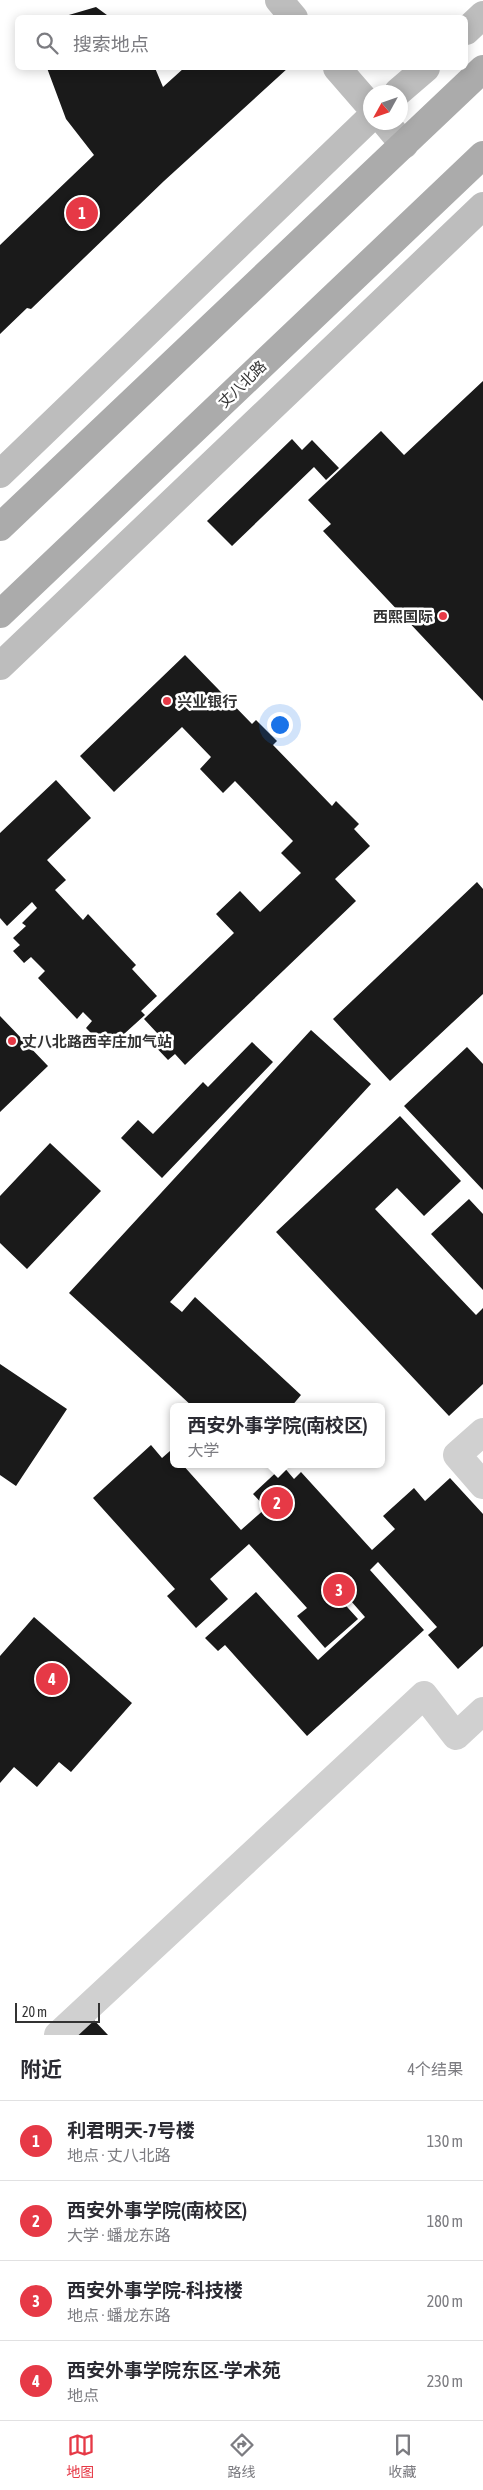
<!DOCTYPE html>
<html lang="zh">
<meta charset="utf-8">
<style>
:root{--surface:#fff;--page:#f7f7f7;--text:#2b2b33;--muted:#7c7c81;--line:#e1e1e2;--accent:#e63946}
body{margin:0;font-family:"Asap Condensed","Noto Sans SC",sans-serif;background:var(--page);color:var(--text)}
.compass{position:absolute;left:363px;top:85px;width:45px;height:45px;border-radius:50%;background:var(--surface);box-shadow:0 2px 12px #0003;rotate:230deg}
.scale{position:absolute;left:15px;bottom:12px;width:85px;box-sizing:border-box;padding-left:5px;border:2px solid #333;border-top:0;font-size:14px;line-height:18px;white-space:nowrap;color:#333;-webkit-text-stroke:4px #fff;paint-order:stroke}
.you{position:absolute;left:279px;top:724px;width:18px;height:18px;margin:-12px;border:4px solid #fff;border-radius:50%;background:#1a73e8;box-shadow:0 0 0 8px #1a73e833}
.badge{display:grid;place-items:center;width:32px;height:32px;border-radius:50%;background:var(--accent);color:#fff;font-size:16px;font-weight:700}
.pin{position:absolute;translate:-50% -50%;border:2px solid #fff;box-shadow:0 1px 5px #0006}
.popup{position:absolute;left:170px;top:1403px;width:215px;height:65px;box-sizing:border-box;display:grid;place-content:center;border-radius:8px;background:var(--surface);filter:drop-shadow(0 1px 4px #0005);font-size:16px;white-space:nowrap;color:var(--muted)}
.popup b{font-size:19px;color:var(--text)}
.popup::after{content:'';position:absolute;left:50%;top:100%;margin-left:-10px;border:10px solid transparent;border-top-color:var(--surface)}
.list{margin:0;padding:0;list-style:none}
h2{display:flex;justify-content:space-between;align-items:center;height:65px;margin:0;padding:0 20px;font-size:21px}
h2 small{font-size:16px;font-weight:400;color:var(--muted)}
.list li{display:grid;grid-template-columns:32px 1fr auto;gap:15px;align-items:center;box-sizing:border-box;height:80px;padding:0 20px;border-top:1px solid var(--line)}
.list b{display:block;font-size:19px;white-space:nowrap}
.list p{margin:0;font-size:16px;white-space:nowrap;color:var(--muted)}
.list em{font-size:16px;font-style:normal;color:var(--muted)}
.icon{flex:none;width:28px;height:28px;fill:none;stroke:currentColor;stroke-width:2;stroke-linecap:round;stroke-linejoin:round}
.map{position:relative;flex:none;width:483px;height:2035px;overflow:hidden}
.search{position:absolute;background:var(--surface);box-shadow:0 2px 12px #0003;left:15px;right:15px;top:15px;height:55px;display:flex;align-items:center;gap:12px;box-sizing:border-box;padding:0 18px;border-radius:8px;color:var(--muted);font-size:19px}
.sheet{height:385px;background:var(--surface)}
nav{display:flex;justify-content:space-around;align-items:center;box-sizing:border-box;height:70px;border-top:1px solid var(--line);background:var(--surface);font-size:14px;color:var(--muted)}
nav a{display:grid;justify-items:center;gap:2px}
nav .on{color:var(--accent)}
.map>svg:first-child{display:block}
.building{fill:#1a1a1a}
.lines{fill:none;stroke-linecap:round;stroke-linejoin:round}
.street{stroke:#d0d0d0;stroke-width:28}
.secondary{stroke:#bdbdbd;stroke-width:28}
.primary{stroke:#ababab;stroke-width:28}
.poi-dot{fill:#e63946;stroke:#fff;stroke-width:2}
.labels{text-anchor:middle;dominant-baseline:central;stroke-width:5;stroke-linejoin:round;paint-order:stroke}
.street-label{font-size:15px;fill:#333;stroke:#fff}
.poi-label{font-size:15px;font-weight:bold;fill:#333;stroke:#fff;text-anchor:start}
</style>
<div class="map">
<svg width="483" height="2035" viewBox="0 0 483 2035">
<rect width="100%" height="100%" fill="#fff"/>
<path class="building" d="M 96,7 L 111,18 L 62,18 L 62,17 Z
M 47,68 L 155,68 L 163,87 L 184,68 L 288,68 L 164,181 L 31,309 L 27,308 L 0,334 L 0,245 L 94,155 L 66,119 Z
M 483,381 L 483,701 L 323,531 L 331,524 L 308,500 L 381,431 L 404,455 Z
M 292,439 L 302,450 L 312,440 L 339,468 L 326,480 L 314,467 L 232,546 L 207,521 Z
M 185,655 L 252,724 L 256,720 L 277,741 L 273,745 L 332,806 L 336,801 L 359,824 L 354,829 L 370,846 L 335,879 L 356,901 L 185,1065 L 175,1054 L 168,1060 L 150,1041 L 158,1034 L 144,1019 L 234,933 L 216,914 L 240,891 L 260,912 L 301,873 L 281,853 L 293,841 L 235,781 L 223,793 L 200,769 L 211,757 L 182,727 L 114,792 L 80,756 Z
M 56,780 L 91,818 L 47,860 L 66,880 L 55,890 L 83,920 L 88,914 L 136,965 L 132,969 L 157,996 L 141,1011 L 145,1015 L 114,1043 L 105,1034 L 98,1040 L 86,1028 L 92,1021 L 83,1012 L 77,1019 L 38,978 L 45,971 L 31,957 L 24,963 L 13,951 L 20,945 L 13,938 L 26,926 L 22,923 L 37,908 L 32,902 L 7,926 L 0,918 L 0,833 Z
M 477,882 L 483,889 L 483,994 L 390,1081 L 333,1019 Z
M 0,1016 L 48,1066 L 0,1112 Z
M 311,1030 L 371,1084 L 170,1302 L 182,1312 L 195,1297 L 301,1395 L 291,1407 L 193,1407 L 69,1293 Z
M 252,1042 L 273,1062 L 162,1178 L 121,1138 L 138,1120 L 153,1134 L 203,1082 L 208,1087 Z
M 467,1047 L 483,1064 L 483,1190 L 404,1106 Z
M 400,1116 L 461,1181 L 424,1216 L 397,1188 L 375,1209 L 476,1315 L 483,1308 L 483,1384 L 449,1416 L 276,1232 Z
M 50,1143 L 101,1191 L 27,1269 L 0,1243 L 0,1196 Z
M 469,1199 L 483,1214 L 483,1290 L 431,1234 Z
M 0,1364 L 67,1409 L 16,1486 L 0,1475 Z
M 151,1445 L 162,1458 L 170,1451 L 173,1455 L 173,1464 L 182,1464 L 241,1530 L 266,1508 L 253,1494 L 283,1466 L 294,1479 L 301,1472 L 372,1550 L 395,1529 L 383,1516 L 414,1488 L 425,1501 L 450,1478 L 483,1514 L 483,1646 L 458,1669 L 428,1635 L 437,1627 L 378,1562 L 370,1570 L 424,1630 L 307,1736 L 225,1645 L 218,1651 L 205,1638 L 256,1592 L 318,1660 L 365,1617 L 344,1593 L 339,1598 L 358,1619 L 325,1648 L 297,1616 L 307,1608 L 249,1544 L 210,1579 L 228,1599 L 196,1628 L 167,1596 L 175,1589 L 93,1498 Z
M 34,1617 L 132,1703 L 71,1772 L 59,1762 L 37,1787 L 14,1767 L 0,1783 L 0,1656 Z
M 93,2019 L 108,2035 L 75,2035 Z"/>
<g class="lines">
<path class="street" d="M 483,1432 L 457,1455 L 483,1485
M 58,2035 L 424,1695 L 456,1736 L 483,1711"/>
<path class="secondary" d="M 279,0 L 294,18
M 466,31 L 483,15
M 337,68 L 370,106
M 398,92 L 426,68
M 385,122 L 404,145
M 0,474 L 370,118
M 0,666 L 483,206"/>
<path class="primary" d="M 0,527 L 483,69
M 0,614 L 483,155"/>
</g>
<g class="poi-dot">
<circle cx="443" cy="616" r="5"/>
<circle cx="167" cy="701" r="5"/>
<circle cx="12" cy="1041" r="5"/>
</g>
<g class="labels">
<g class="street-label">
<text transform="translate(242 384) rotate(-44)">丈八北路</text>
</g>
<g class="poi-label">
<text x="433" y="616" text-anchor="end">西熙国际</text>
<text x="177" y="701">兴业银行</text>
<text x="22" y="1041">丈八北路西辛庄加气站</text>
</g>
</g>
</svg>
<svg class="compass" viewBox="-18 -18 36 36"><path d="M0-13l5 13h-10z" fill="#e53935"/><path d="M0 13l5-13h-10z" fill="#7c7c81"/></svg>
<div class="scale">20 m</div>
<div class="you"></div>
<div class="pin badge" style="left:82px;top:213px">1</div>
<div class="pin badge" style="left:277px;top:1503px">2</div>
<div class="popup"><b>西安外事学院(南校区)</b>大学</div>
<div class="pin badge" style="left:339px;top:1590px">3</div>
<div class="pin badge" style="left:52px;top:1679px">4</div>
<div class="search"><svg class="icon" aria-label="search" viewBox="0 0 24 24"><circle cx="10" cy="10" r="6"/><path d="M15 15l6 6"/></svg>搜索地点</div>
</div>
<section class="sheet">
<h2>附近<small>4个结果</small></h2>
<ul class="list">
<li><span class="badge">1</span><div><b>利君明天-7号楼</b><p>地点 · 丈八北路</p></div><em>130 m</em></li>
<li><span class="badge">2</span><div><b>西安外事学院(南校区)</b><p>大学 · 蟠龙东路</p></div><em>180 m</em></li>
<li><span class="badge">3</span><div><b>西安外事学院-科技楼</b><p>地点 · 蟠龙东路</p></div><em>200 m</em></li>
<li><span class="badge">4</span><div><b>西安外事学院东区-学术苑</b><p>地点</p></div><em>230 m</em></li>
</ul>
</section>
<nav>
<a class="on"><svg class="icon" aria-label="map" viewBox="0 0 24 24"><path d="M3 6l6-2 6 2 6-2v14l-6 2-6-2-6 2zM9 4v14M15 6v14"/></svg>地图</a>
<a><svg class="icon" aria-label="directions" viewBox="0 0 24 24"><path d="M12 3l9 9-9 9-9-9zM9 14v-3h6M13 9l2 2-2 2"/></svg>路线</a>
<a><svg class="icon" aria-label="saved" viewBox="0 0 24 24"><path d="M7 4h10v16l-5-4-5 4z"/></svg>收藏</a>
</nav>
